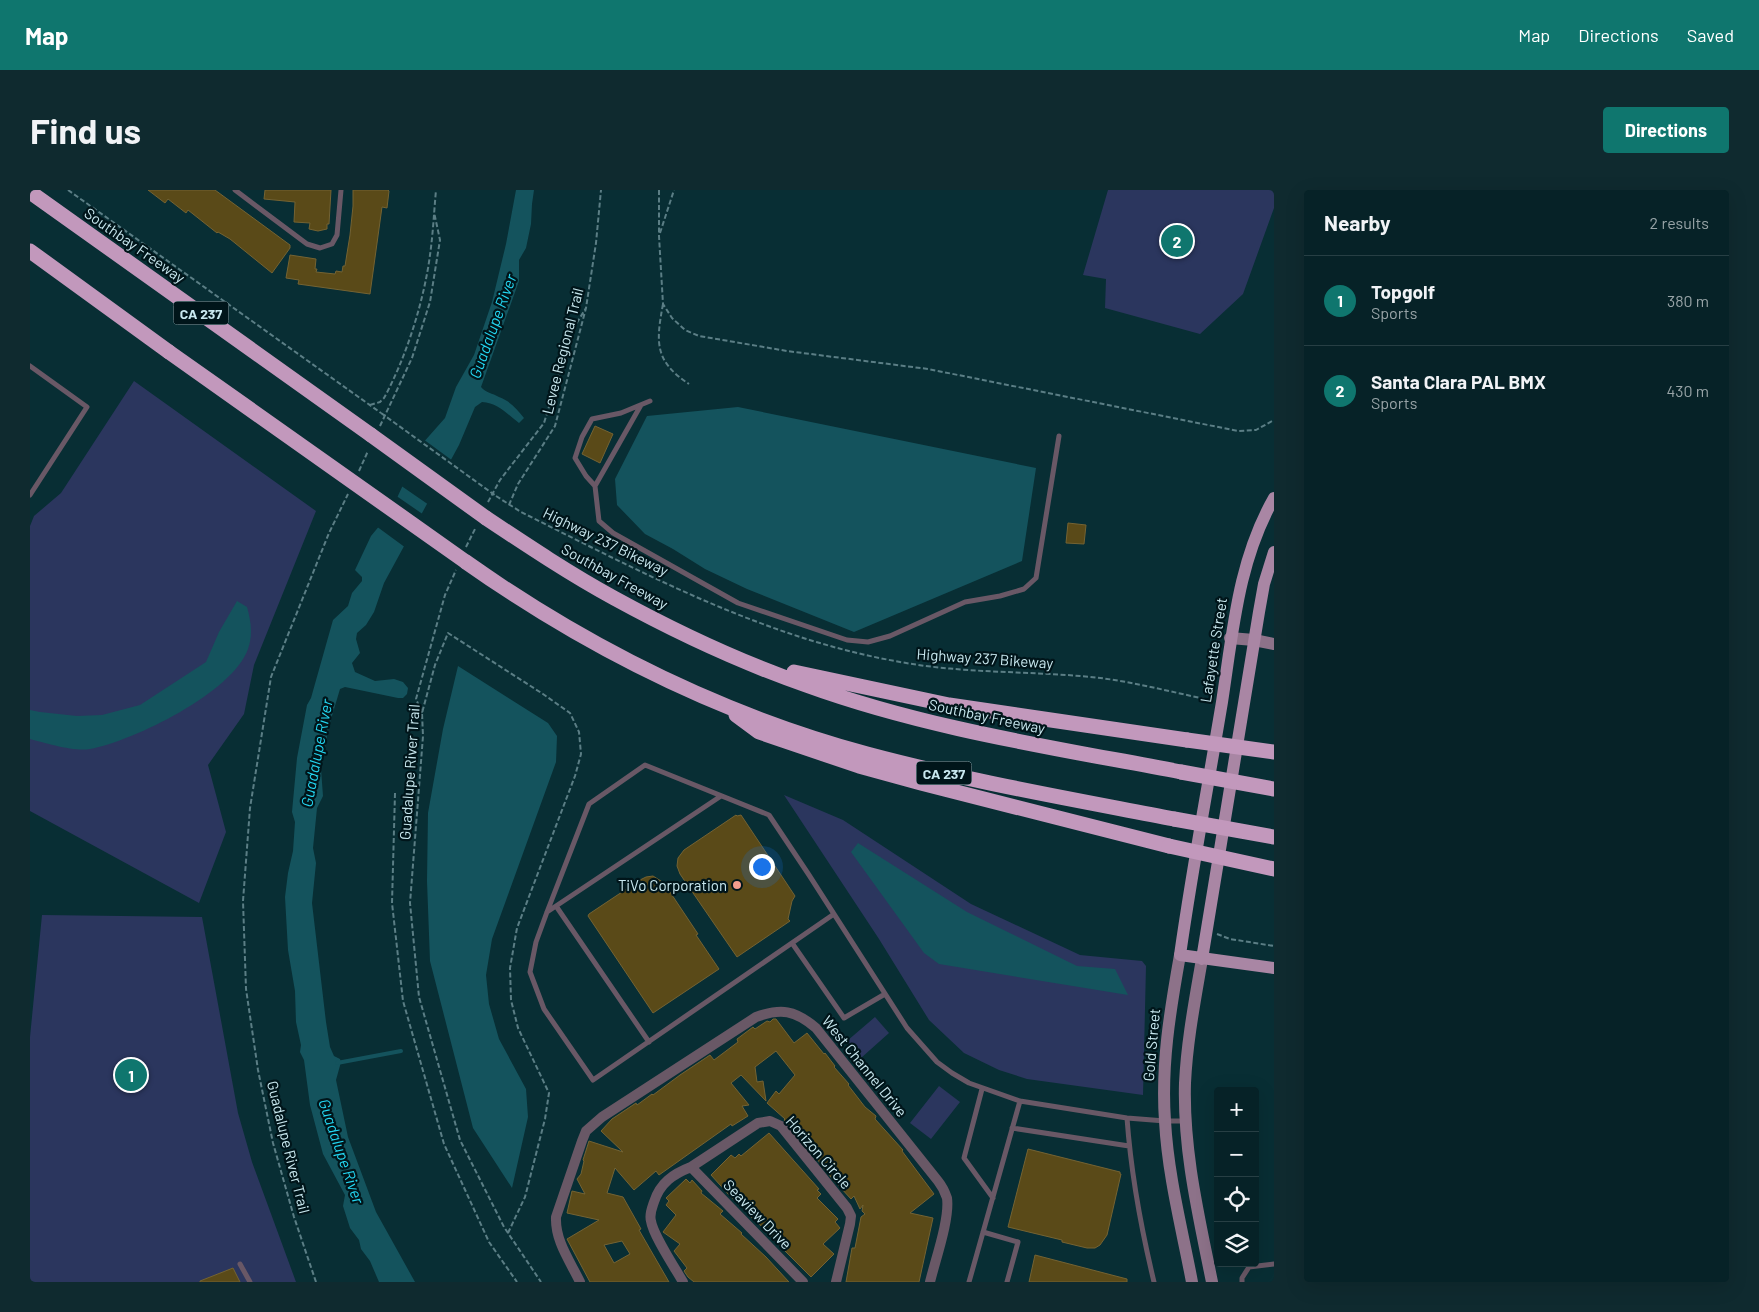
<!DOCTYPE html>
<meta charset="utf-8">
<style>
:root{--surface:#062227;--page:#0f2a2f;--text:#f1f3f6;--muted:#98a4a7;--line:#273f44;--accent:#0f766e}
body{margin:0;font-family:Barlow,sans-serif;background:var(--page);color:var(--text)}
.controls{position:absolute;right:15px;bottom:15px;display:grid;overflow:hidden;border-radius:5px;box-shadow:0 5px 20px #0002}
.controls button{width:45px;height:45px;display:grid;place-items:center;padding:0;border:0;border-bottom:1px solid var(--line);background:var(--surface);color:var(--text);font:25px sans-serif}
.you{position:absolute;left:731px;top:676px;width:18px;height:18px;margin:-12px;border:4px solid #fff;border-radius:50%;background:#1a73e8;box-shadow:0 0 0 8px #1a73e833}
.badge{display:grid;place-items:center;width:32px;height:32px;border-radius:50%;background:var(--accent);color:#fff;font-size:16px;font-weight:700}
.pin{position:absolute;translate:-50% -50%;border:2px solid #fff;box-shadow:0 1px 5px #0006}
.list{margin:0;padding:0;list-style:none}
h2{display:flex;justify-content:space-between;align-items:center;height:65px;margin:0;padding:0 20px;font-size:21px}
h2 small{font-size:16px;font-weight:400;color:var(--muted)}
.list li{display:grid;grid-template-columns:32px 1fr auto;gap:15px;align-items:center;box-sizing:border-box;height:90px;padding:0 20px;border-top:1px solid var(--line)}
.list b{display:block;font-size:19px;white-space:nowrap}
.list p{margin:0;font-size:16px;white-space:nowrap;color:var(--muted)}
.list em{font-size:16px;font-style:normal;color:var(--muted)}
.icon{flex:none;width:28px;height:28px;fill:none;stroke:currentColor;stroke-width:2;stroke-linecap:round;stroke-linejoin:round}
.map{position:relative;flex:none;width:1244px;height:1092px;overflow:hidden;border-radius:5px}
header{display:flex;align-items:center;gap:30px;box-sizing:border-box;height:70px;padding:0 25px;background:var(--accent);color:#fff}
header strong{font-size:24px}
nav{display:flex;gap:28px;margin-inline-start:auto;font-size:18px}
.intro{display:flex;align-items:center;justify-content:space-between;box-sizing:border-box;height:120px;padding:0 30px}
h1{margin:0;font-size:35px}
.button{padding:12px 22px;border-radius:5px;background:var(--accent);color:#fff;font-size:18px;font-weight:700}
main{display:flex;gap:30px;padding:0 30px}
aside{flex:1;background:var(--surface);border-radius:5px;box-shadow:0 5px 20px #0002}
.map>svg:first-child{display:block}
.green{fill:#2b365e}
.water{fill:#14535d}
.pier{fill:#082e34}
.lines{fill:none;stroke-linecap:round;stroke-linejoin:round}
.stream{stroke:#14535d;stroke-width:4}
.building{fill:#5a4a18;stroke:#746333;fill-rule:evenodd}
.path{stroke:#5b7e85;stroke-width:2;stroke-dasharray:5 2.5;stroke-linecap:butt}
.lane{stroke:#695866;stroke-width:5}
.street{stroke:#695866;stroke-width:10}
.secondary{stroke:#8d7289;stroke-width:12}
.primary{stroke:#a986a4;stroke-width:12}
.highway{stroke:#c298bc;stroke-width:15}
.path-bridge{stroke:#5b7e85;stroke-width:2;stroke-dasharray:5 2.5;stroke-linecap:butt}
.highway-bridge{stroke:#c298bc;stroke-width:15}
.poi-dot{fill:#f49d8d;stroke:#00151a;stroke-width:2}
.labels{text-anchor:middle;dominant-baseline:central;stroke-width:4.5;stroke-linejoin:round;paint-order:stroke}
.shield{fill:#00151a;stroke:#8ca9af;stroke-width:1}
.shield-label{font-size:14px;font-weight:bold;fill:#c8e8ef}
.street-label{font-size:15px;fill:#c8e8ef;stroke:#00151a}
.poi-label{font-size:15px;fill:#c8e8ef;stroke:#00151a;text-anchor:end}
.water-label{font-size:16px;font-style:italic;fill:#23d6f1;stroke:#00151a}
</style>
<header>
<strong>Map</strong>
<nav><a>Map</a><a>Directions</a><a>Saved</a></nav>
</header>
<div class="intro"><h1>Find us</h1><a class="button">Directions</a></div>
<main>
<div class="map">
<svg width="1244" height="1092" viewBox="0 0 1244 1092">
<rect width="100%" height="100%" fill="#082e34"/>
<path class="green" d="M 1078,0 L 1244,0 L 1244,18 L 1213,104 L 1170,144 L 1075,118 L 1076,89 L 1053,85 Z
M 104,191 L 286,321 L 224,475 L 214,524 L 178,575 L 196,642 L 169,713 L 0,621 L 0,336 L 4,326 L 31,303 Z
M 754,605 L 813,630 L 941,714 L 1050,765 L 1112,771 L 1116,776 L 1113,905 L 997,889 L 969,880 L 934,863 L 899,830 L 849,749 Z
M 12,725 L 172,727 L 208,923 L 222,972 L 266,1092 L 0,1092 L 0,847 Z
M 845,827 L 859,843 L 831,868 L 817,851 Z
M 909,896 L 930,912 L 901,949 L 880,933 Z"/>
<path class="water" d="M 486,0 L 504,0 L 502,14 L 501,34 L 496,58 L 489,70 L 489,91 L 451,197 C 456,203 462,203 469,207 C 480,211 487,219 494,228 L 489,233 C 477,224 468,213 452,212 L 445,217 L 429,255 L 354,393 L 344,422 L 336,435 L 327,443 L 326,449 L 330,463 L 322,473 L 325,482 L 345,491 L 364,489 L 373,492 L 378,498 L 377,504 L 373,508 L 368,508 L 315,497 L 310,499 L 299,536 L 291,579 L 293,606 L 287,618 L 283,658 L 286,673 L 282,713 L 296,832 L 300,857 L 304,866 L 310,869 L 311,872 L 306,890 L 318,947 L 346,1022 L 385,1092 L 349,1092 L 340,1071 L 331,1059 L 329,1050 L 320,1038 L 313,1016 L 315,1005 L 293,964 L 280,915 L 274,870 L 270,862 L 271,855 L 266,832 L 265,801 L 258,760 L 255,707 L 258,683 L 263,661 L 265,632 L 262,622 L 267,568 L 277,515 L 281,508 L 303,430 L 318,416 L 322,403 L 332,391 L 332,387 L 325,380 L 341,346 L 360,323 L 392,254 L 415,228 L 426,197 L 444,165 L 462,112 L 476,54 Z
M 708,217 L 1006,278 L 992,371 L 824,442 L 717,399 L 675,379 L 643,359 L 615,344 L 587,315 L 585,289 L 617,226 Z
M 207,411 L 217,417 C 221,431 223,445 218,459 C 203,502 104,551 60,559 C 45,562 15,553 0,549 L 0,520 L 10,522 L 47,526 L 72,525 L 110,515 L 176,472 L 189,442 Z
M 428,476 L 518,533 L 527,546 L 526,572 L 462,749 L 456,785 L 459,814 L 469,849 L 496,899 L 498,927 L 482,998 L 443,938 L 400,771 L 397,691 L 398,623 L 413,539 Z
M 828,653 L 937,722 L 1047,776 L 1085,779 L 1098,805 L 909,774 L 894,763 L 821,662 Z"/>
<path class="pier" d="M 393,249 L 423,271 L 399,315 L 370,295 Z
M 365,305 L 394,325 L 376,358 L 346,336 L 358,322 Z"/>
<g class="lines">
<path class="stream" d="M 307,873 L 371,861"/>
</g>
<path class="building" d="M 118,0 L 185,0 L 260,55 L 260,58 L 242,83 L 200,49 L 188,42 L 187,43 L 158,20 L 156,23 L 138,9 L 135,13 Z
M 235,0 L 301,0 L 299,34 L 297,34 L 297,39 L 288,41 L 279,39 L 280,33 L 264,32 L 265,12 L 234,9 Z
M 323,0 L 358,0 L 359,1 L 357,18 L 352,17 L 340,104 L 268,94 L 269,90 L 256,88 L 260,65 L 286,69 L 285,79 L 287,79 L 286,82 L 305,84 L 306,81 L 312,82 L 313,76 L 315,76 L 320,45 L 323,16 Z
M 565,236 L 583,244 L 570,273 L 552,264 Z
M 1038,333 L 1056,335 L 1054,354 L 1036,353 Z
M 706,625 L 707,626 L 711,625 L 765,706 L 762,711 L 758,729 L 760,731 L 707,767 L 650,684 L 647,676 L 648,668 L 654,660 Z
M 623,686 L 634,693 L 668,744 L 666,745 L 689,779 L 623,823 L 558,726 L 559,724 L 610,690 L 616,687 Z
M 743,829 L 746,829 L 764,853 L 777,843 L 794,864 L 795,863 L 805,876 L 804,877 L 819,894 L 818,895 L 835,917 L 846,926 L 845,929 L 873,960 L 872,961 L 904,1004 L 880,1023 L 903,1028 L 889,1092 L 816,1092 L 822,1058 L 825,1058 L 831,1027 L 835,1024 L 832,1021 L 833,1015 L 830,1019 L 824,1006 L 821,1009 L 799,985 L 773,950 L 754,930 L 755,929 L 737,913 L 746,901 L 749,904 L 765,885 L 746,861 L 725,877 L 727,892 L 733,891 L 736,911 L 711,885 L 701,893 L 719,915 L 712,916 L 718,926 L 702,936 L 701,934 L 629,985 L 626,981 L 604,1000 L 585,978 L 577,1003 L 593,1007 L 611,1039 L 609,1040 L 639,1092 L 560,1092 L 537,1049 L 569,1030 L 537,1023 L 542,1001 L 555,1004 L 547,989 L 551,984 L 554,971 L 553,970 L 559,951 L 593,962 L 571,941 L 582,929 L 606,913 L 607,915 L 622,904 L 623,905 L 650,885 L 680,865 L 684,870 L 708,852 L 707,849 L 723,837 L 725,839 L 737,831 L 740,832 ZM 592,1051 L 600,1064 L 584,1073 L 574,1055 Z
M 739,943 L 789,999 L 787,1000 L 791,1004 L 787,1008 L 808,1029 L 805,1032 L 810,1038 L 793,1054 L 804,1064 L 781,1087 L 737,1043 L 738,1042 L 721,1027 L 722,1025 L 700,1006 L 681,985 L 701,965 L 705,968 L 709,964 L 711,966 Z
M 998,959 L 1090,982 L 1090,984 L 1091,984 L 1077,1045 L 1070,1055 L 1065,1058 L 1057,1058 L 1032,1052 L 1032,1050 L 978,1037 Z
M 656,989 L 660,993 L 662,990 L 672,1001 L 671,1003 L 693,1021 L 690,1024 L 712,1043 L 711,1044 L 736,1067 L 759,1092 L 664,1092 L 658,1087 L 654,1081 L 657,1078 L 644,1061 L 650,1054 L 633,1042 L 646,1025 L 636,1015 L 639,1011 L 636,1008 Z
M 1005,1065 L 1097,1089 L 1097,1092 L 999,1092 Z
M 203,1078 L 210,1092 L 170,1092 L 170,1091 Z"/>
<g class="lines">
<path class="path" d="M 38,0 L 351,223
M 629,0 L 629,46 L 633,114 L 642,128 L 655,140 L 669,146 L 757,161 L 898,179 L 1208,241 L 1226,240 L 1244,230
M 630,43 L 644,0
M 633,114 C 626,152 624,171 659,194
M 340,215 L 350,212 L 354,208 C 376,168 394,111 400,65 C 403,44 404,22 406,0
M 350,236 L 382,168 L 400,112 L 410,50 L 404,22
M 329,281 L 338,261
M 466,306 L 491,322 C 611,382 732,447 865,471 C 926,483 988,481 1050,486 C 1094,489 1136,501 1180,510
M 458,312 L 470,290 L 514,233 L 543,139 L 556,118
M 479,315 L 488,294 L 525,236 L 556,118 L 566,53 L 571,0
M 436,357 L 446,337
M 392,523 L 386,509 L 415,405 L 426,380
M 365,603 L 362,713 L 373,811 L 414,954 L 459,1052 L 487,1092
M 1187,744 L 1200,749 L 1244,756
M 478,1043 L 495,1007 L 515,929 L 519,903 L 488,838 L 481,810 L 480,778 L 487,738 L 545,586 L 551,564 L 549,542 L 540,523 L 513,504 L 418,443 L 405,475 L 392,523 L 393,546 L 380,713 L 389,807 L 430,950 L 474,1037 L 478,1043 L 511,1092
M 286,1092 L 264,1027 L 243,953 L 228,880 L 216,799 L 213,711 L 220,618 L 241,487 L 299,343 L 318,304"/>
<path class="lane" d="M 205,0 L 277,54 L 290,58 L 302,54 L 307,45 L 311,0
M 0,176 L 57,217 L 0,305
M 620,211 L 591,223 L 562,229 L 552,247 L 545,268 L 556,286 L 565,296 L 569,331 L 583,343 L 708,413 L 817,450 L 838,452 L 860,446 L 935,412 L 970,406 L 994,399 L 1006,388 L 1029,246
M 565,296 L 611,215
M 526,716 L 619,852
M 517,722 L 691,606
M 804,724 L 563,890 L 514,819 L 500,782 L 506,752 L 517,722 L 559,614 L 615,575 L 739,625 L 779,685 L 877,838 L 907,872 L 922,883 L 939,893 L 990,911 L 1097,928 L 1135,931 L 1154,931
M 762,753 L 814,828 L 855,804
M 952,899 L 934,968 L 963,1008
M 1097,928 C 1101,984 1111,1038 1124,1092
M 982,938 L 1099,956
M 953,1042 L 988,1052 L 977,1092
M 210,1074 L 220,1092
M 939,1092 L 990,911
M 1212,1092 L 1212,1088 L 1219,1077 L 1244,1074"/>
<path class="street" d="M 661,977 L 773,1092
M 550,1092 C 540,1071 525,1051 526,1027 L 552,951 L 556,941 L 572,927 L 726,827 C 751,818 765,820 786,838 L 908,991 C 912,996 915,1002 917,1008 C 920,1029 905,1071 900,1092
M 653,1092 C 645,1078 623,1045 621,1031 C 619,1024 622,1018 624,1012 C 630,993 643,984 661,977 L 728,933 L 740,931 L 751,936 L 817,1018 L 821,1026 L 820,1034 L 806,1092"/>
<path class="secondary" d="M 1200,448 L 1224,450 L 1244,454
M 1150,765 C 1140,821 1131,875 1135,931 C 1138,986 1152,1039 1162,1092
M 1172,769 C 1165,810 1157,851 1155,893 C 1153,961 1169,1027 1182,1092"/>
<path class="primary" d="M 1244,308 C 1208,371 1203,441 1192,512 C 1178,596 1162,680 1150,765 L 1244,778
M 1172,769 L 1229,422 L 1234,394 L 1244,362"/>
<path class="highway" d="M 0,2 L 341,245
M 0,61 L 139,162
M 456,328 C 498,356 540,384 584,408 C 646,442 710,472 776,495 C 897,539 1026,558 1151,582
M 436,372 C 558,458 693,525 837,564 C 938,591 1041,609 1144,629
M 764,482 L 919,515 L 1157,550
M 706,525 L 729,542 L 829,576 L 891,593 L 1139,656"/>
<path class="path-bridge" d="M 351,223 L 466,306"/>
<path class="highway-bridge" d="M 139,162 L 436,372
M 341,245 L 456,328
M 1157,550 L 1244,562
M 1151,582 L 1244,599
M 1144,629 L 1244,647
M 1139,656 L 1244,679"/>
</g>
<circle class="poi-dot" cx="707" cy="695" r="5"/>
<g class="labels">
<g class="shield">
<rect x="143.5" y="111.5" width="55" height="23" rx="4"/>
<rect x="886.5" y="571.5" width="55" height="23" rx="4"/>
</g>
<g class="shield-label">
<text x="171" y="123">CA 237</text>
<text x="914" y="583">CA 237</text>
</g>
<g class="street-label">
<text transform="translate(105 55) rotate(35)">Southbay Freeway</text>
<text transform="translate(532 161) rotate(-76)">Levee Regional Trail</text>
<text transform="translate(576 351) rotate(26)">Highway 237 Bikeway</text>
<text transform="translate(585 386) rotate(29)">Southbay Freeway</text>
<text transform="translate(1183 460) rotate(-81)">Lafayette Street</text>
<text transform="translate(955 468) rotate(4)">Highway 237 Bikeway</text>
<text transform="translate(957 526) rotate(12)">Southbay Freeway</text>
<text transform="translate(379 582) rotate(-86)">Guadalupe River Trail</text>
<text transform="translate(1121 855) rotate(-85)">Gold Street</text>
<text transform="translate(835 876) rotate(51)">West Channel Drive</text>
<text transform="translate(259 957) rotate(76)">Guadalupe River Trail</text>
<text transform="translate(789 962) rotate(49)">Horizon Circle</text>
<text transform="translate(728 1024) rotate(46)">Seaview Drive</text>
</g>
<g class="poi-label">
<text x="697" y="695">TiVo Corporation</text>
</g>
<g class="water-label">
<text transform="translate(462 136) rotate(-70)">Guadalupe River</text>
<text transform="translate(286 563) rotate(-79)">Guadalupe River</text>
<text transform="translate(312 961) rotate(71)">Guadalupe River</text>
</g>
</g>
</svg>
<div class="controls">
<button>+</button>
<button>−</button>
<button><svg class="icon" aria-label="locate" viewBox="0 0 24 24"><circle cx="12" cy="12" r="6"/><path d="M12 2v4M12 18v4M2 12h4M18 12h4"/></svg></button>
<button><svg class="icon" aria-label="layers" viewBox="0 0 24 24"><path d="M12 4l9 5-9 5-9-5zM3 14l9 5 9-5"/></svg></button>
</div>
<div class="you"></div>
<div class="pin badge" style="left:101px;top:885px">1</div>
<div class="pin badge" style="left:1147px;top:51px">2</div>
</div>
<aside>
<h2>Nearby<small>2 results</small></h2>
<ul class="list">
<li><span class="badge">1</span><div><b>Topgolf</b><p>Sports</p></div><em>380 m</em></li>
<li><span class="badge">2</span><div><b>Santa Clara PAL BMX</b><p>Sports</p></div><em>430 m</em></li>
</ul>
</aside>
</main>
